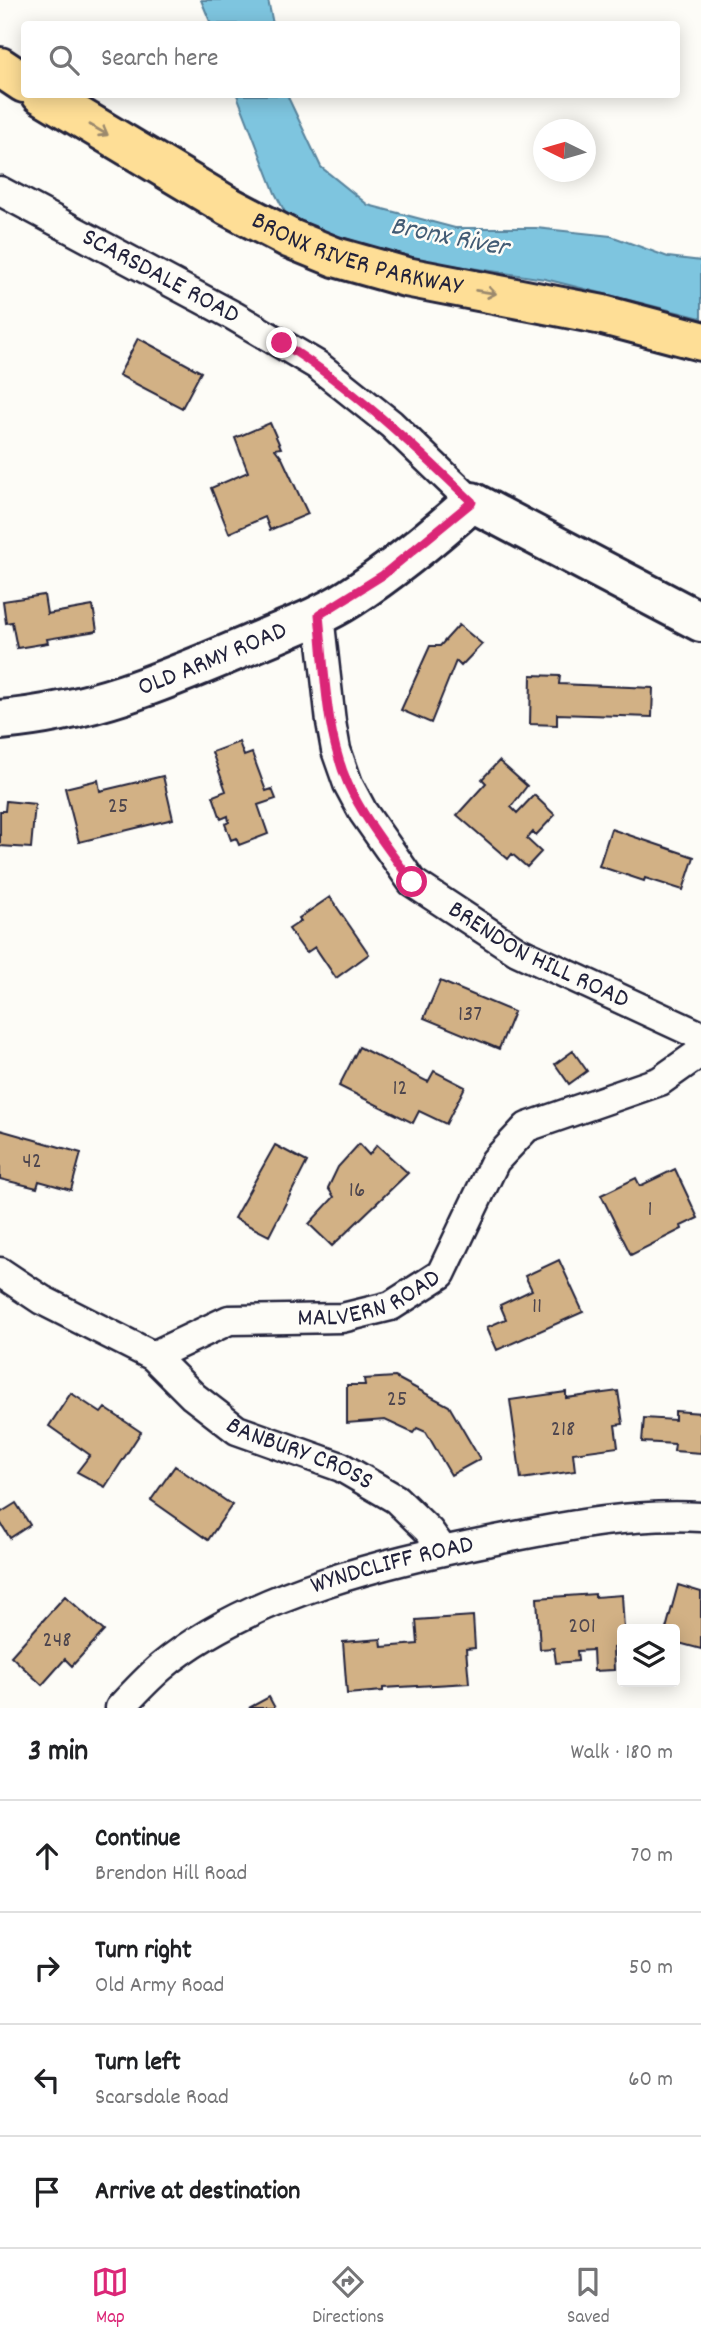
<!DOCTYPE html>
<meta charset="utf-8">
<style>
:root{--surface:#fff;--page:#f2f2f2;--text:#202124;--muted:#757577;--line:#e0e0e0;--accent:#db2777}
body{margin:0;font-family:Dekko,sans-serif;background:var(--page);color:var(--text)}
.controls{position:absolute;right:21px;bottom:21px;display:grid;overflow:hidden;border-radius:7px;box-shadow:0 4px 18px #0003}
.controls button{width:63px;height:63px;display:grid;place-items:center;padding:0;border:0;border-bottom:2px solid var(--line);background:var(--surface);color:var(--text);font:35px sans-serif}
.compass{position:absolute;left:533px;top:119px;width:63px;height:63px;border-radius:50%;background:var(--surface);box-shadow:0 4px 18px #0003;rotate:275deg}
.stop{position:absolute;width:21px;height:21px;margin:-16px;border:5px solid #db2777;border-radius:50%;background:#fff}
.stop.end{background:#db2777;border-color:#fff;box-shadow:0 2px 7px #0008}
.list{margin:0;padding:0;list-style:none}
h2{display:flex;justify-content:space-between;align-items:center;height:91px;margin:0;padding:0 28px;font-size:30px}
h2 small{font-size:23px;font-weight:400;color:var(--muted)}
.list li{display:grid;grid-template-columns:46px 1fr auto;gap:21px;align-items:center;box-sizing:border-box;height:112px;padding:0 28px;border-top:2px solid var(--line)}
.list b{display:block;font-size:26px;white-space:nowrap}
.list p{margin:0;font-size:23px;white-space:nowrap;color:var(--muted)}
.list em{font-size:23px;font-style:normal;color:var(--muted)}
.icon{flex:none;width:38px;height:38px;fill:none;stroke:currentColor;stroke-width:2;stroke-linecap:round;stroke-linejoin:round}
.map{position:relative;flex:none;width:701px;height:1708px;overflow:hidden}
.search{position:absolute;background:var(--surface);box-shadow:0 4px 18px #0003;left:21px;right:21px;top:21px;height:77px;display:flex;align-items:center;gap:18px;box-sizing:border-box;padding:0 24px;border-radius:7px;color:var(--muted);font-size:26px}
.sheet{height:539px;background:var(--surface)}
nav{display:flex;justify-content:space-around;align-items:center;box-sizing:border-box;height:98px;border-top:2px solid var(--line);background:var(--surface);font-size:19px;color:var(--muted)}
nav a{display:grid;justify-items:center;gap:4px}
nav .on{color:var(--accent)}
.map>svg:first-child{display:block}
.water{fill:#7ec5df;stroke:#59849d;stroke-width:2}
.building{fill:#d2b185;stroke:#22223b;stroke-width:2}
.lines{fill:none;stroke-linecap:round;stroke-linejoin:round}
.street-casing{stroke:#22223b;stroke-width:33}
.secondary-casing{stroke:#22223b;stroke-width:44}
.highway-casing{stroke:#22223b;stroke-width:44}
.street{stroke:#fdfcf7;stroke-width:28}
.secondary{stroke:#fdfcf7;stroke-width:38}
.highway{stroke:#fede96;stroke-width:38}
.oneway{stroke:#9b896d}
.route{stroke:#db2777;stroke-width:9}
.labels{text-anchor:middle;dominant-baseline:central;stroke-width:5;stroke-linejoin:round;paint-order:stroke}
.number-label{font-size:23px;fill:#4e464e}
.street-label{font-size:26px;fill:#22223b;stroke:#fdfcf7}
.water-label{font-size:28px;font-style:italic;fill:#425b74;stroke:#fdfcf7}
</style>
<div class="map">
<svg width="701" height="1708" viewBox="0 0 701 1708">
<rect width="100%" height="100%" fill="#fdfcf7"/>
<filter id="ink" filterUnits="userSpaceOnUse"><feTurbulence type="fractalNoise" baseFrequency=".0143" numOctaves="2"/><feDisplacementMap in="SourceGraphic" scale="14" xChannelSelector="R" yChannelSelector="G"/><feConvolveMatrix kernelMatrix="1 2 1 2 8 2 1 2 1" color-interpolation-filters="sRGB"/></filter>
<g filter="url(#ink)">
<path class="water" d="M 201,0 L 268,0 L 273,24 L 211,24 Z
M 237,95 L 287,95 L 321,167 L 368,205 L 455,228 L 536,228 L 611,236 L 668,257 L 701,261 L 701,318 L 545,279 L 418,260 L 321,231 L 287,216 L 275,193 Z"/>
<path class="building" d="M 138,338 L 201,372 L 182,408 L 119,375 Z
M 270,423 L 281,448 L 275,449 L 282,458 L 308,514 L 270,530 L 265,517 L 229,533 L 211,488 L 248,472 L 235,438 Z
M 44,595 L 47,614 L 93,606 L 97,631 L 47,639 L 48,643 L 17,648 L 12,622 L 6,623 L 3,601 Z
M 459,625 L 482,644 L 461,666 L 456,661 L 431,723 L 401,710 L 430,646 L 440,646 Z
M 531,675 L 560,676 L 559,684 L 653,688 L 652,717 L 557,714 L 557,725 L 530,724 Z
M 239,742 L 244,756 L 252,753 L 266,791 L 272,789 L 276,799 L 258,805 L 268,834 L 239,845 L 236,838 L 231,840 L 225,824 L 229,822 L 228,816 L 221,819 L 213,796 L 226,791 L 212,752 Z
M 499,761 L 527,786 L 511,807 L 517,813 L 534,795 L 555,815 L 536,835 L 533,832 L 527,839 L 541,852 L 527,867 L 512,854 L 508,859 L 457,815 L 486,783 L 482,779 Z
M 163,776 L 173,819 L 79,842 L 65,788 L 98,780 L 100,791 Z
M 6,801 L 35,804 L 31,848 L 0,846 L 0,811 L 5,811 Z
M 611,829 L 694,857 L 683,890 L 645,878 L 644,881 L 599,866 Z
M 330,897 L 369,954 L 336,978 L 315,947 L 306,953 L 289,929 L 301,921 L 299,918 Z
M 440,981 L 514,1012 L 499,1049 L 424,1018 Z
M 359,1047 L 428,1082 L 434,1071 L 465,1087 L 446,1124 L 419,1111 L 413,1123 L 339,1086 Z
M 573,1051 L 587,1071 L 569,1084 L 555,1064 Z
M 0,1130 L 81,1153 L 71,1190 L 39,1181 L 37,1188 L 0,1179 Z
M 359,1144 L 369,1155 L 377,1145 L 408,1173 L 332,1246 L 309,1224 L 334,1197 L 328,1188 L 338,1167 Z
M 275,1145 L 307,1162 L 269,1236 L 234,1218 Z
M 675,1169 L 698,1218 L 681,1226 L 682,1229 L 631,1255 L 601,1195 L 636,1178 L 640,1186 Z
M 559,1260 L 583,1312 L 497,1350 L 487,1327 L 506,1319 L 500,1305 L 532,1290 L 525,1276 Z
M 395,1377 L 449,1406 L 480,1459 L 451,1475 L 426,1432 L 417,1428 L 413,1433 L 385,1420 L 347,1423 L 347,1385 L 365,1385 L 364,1379 Z
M 618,1391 L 623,1424 L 615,1425 L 618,1447 L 573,1453 L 575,1471 L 521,1479 L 510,1400 L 566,1392 L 566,1398 Z
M 71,1393 L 101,1413 L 105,1408 L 141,1432 L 105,1487 L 77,1472 L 90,1455 L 49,1426 Z
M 675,1411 L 701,1413 L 701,1453 L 674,1451 L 675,1444 L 642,1442 L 644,1418 L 675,1420 Z
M 175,1466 L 232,1505 L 208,1540 L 151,1500 Z
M 16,1503 L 30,1525 L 10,1538 L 0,1522 L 0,1513 Z
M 678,1585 L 701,1592 L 701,1649 L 675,1642 L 675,1629 L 666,1629 Z
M 595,1594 L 595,1597 L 622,1595 L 624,1629 L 622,1647 L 613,1648 L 614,1670 L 594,1671 L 593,1650 L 577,1651 L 578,1661 L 556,1663 L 554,1648 L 540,1649 L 537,1598 Z
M 65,1596 L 104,1631 L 72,1666 L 65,1659 L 42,1685 L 11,1656 Z
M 473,1616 L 475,1648 L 466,1649 L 469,1683 L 383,1688 L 383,1691 L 347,1694 L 343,1642 L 381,1639 L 382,1647 L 418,1644 L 416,1620 Z
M 269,1697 L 275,1708 L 249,1708 Z"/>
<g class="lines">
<g class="street-casing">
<g id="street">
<path id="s1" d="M 0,191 L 234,316 L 317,365 L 391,424 L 472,502"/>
<path id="s2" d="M 319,615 L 331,722 L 336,750 L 348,784 L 363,812 L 412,882 L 517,951 L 701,1036"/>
<path id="s3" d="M 0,1272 L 42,1300 L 153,1356 L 193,1396 L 237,1430 L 341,1467 L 396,1499 L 429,1531 L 443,1550"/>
<path id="s4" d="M 153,1356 L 229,1320 L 342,1318 L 391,1306 L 441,1274 L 495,1161 L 527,1127 L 660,1081 L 701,1052"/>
<path id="s5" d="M 120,1708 C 133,1694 147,1679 161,1667 C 249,1593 396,1559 506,1538 C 571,1525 635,1513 701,1517"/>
</g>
</g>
<g class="secondary-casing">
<g id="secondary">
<path id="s6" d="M 0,720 C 93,712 164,681 249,645 C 283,630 319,618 350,598 C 393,570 434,536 472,502 L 701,622"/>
</g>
</g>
<g class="highway-casing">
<g id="highway">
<path d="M 0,67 L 24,83"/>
<path id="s7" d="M 41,94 L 228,206 L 291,239 L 335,257 L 406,277 L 603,315 L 701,341"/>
</g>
</g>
<use href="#street" class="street"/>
<use href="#secondary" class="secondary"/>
<use href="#highway" class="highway"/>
</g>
<defs><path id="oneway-shaft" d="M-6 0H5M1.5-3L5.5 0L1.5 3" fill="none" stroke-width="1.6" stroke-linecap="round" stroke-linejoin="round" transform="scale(1.75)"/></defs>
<g class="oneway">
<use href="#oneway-shaft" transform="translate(99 130) rotate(30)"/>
<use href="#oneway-shaft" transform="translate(486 292) rotate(9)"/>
</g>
</g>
<g class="lines" filter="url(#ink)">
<path class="route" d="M 282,343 C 353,388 412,444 472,502 L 383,575 L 319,615 C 325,671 325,732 348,784 C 364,819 390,851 412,882"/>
</g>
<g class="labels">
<g class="number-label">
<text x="118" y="807">25</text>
<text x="470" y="1015">137</text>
<text x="400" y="1089">12</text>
<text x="32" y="1162">42</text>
<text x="357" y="1191">16</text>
<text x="650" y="1210">1</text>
<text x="537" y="1307">11</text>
<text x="397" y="1400">25</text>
<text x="563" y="1430">218</text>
<text x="582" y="1627">201</text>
<text x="57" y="1641">248</text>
</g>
<g class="street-label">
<text stroke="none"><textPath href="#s7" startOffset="357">BRONX RIVER PARKWAY</textPath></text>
<text stroke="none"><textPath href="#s1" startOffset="182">SCARSDALE ROAD</textPath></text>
<text stroke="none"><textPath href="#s6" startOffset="222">OLD ARMY ROAD</textPath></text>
<text stroke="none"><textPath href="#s2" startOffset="436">BRENDON HILL ROAD</textPath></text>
<text stroke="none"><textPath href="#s4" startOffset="228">MALVERN ROAD</textPath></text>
<text stroke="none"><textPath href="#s3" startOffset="354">BANBURY CROSS</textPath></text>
<text stroke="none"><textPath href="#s5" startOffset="313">WYNDCLIFF ROAD</textPath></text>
</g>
<g class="water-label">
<text transform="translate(449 239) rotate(11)">Bronx River</text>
</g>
</g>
</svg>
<div class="controls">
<button><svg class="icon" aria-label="layers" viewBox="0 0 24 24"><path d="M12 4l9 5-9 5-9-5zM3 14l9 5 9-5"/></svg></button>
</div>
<svg class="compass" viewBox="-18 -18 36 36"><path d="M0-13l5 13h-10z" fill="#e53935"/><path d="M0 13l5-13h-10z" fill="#757577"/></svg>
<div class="stop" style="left:412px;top:882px"></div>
<div class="stop end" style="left:282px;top:343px"></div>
<div class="search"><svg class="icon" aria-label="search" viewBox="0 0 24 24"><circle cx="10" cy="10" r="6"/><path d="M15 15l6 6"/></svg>Search here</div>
</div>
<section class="sheet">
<h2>3 min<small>Walk · 180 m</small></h2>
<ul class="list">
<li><svg class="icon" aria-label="ahead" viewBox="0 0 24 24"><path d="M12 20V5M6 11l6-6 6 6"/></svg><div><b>Continue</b><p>Brendon Hill Road</p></div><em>70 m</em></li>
<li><svg class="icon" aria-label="right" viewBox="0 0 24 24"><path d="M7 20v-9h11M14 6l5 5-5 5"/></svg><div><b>Turn right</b><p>Old Army Road</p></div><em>50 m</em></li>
<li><svg class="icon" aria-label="left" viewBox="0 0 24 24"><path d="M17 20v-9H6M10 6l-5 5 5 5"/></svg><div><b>Turn left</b><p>Scarsdale Road</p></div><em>60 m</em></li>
<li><svg class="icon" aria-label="arrive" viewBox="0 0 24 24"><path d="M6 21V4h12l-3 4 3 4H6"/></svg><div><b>Arrive at destination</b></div></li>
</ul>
</section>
<nav>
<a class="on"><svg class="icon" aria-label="map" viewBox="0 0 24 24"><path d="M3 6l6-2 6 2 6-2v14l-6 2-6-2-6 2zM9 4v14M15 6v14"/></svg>Map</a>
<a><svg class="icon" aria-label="directions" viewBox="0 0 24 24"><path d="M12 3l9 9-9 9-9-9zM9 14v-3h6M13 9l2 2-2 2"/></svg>Directions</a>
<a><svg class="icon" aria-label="saved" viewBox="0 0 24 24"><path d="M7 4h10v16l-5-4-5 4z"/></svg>Saved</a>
</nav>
